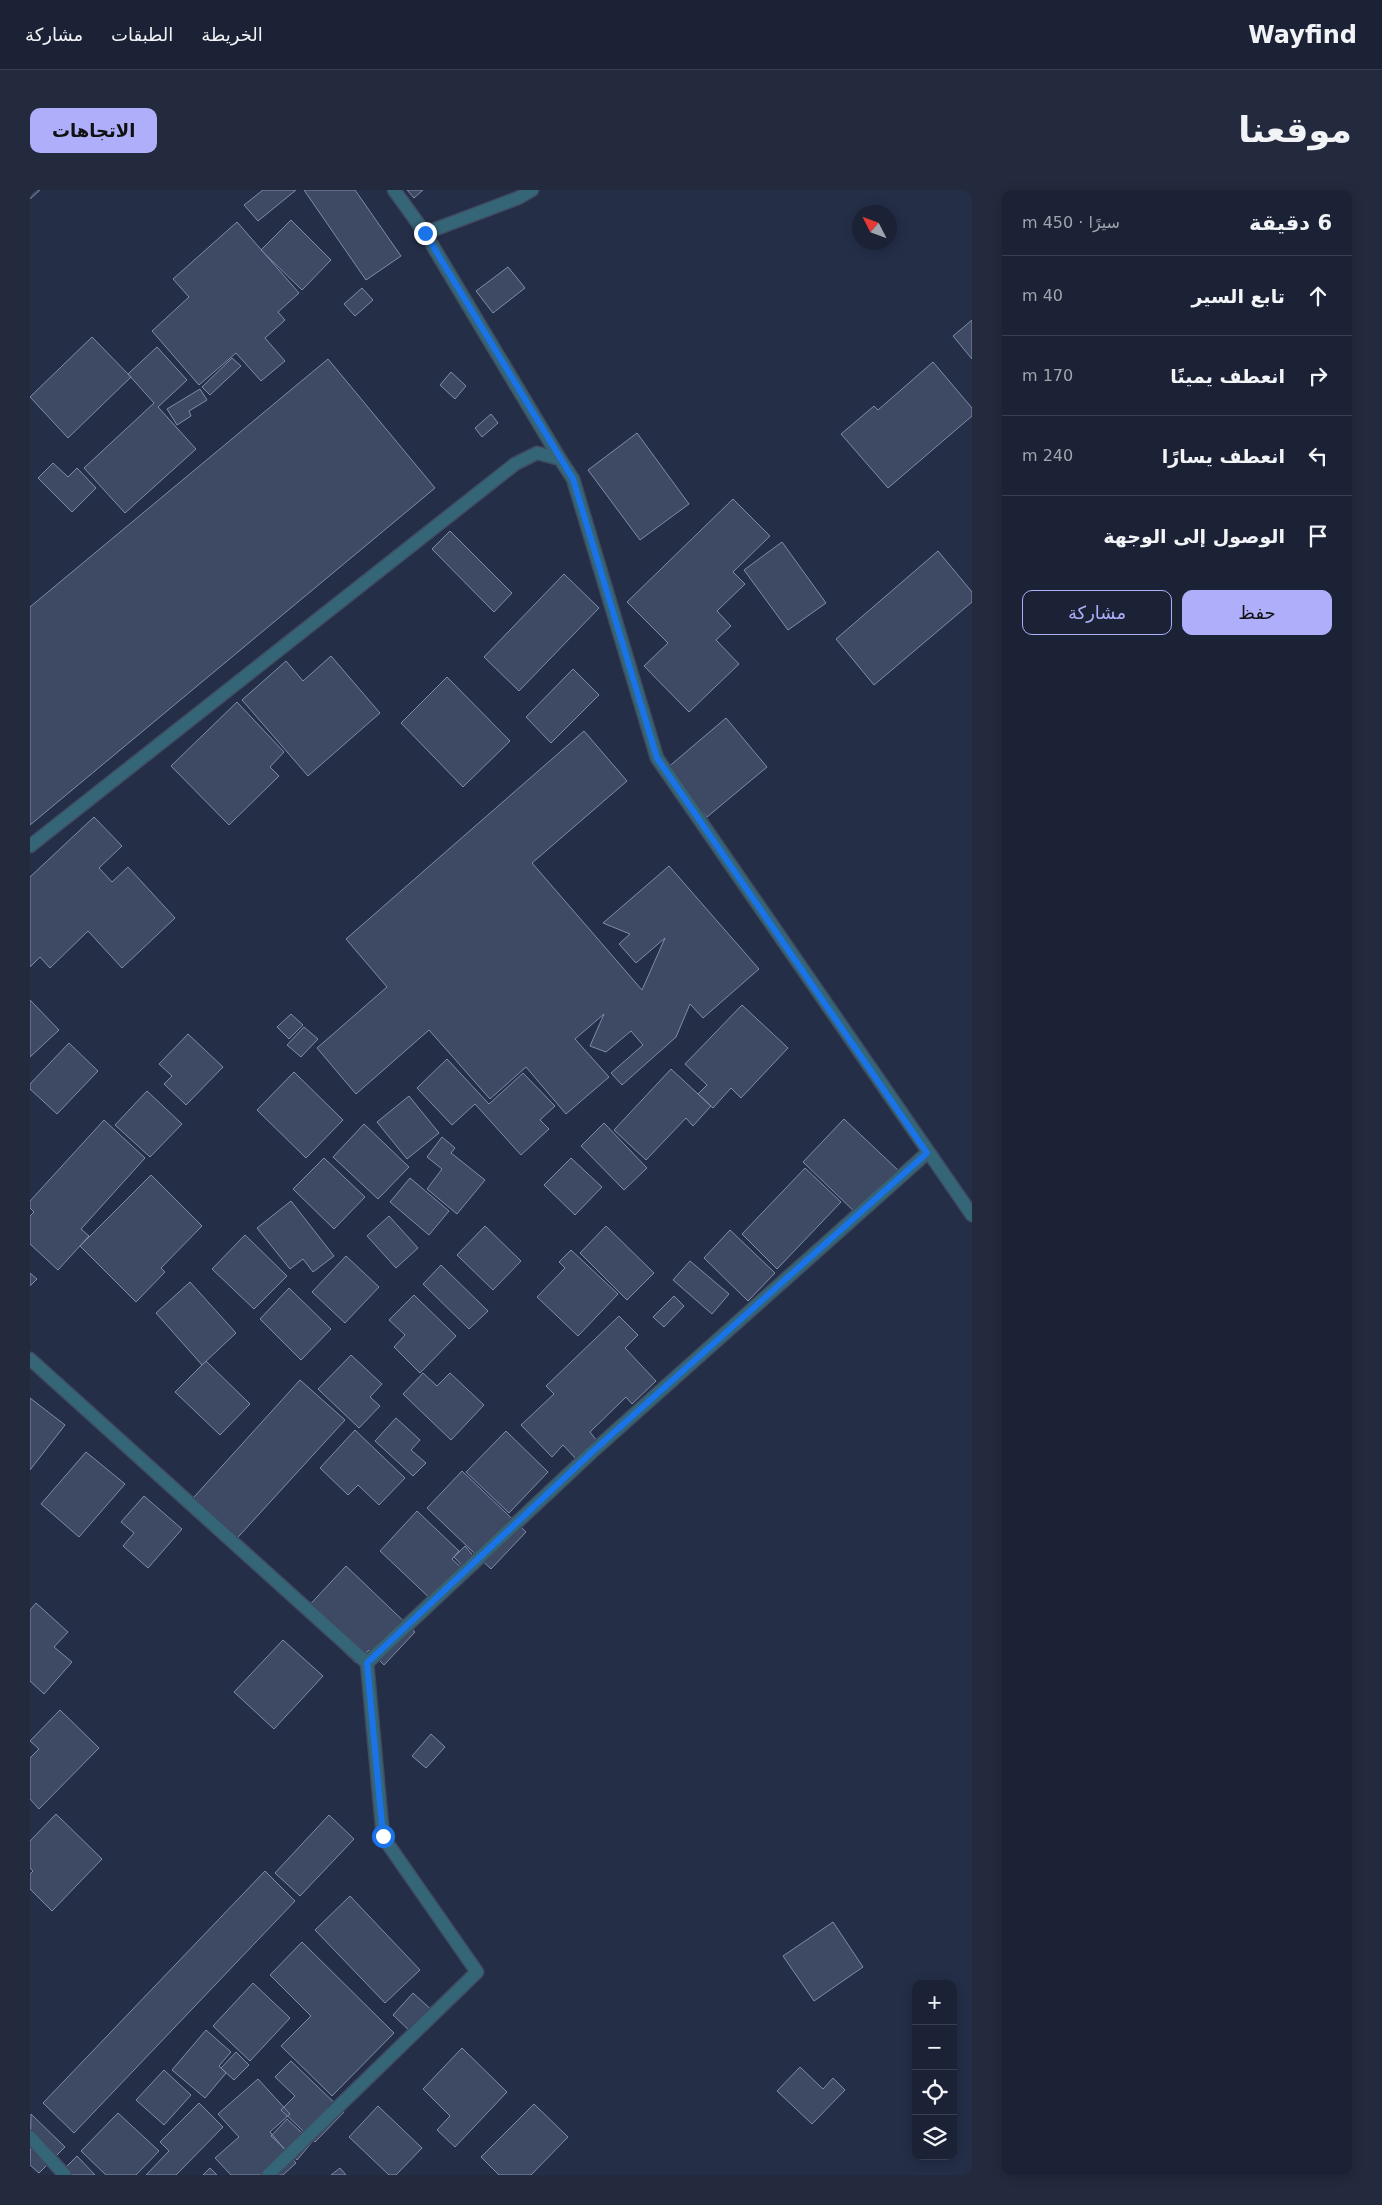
<!DOCTYPE html>
<html lang="ar">
<meta charset="utf-8">
<style>
:root{--surface:#1b2235;--page:#242a3d;--text:#f1f3f6;--muted:#a0a4ad;--line:#393f50;--accent:#afaefa}
body{margin:0;font-family:"DejaVu Sans","Noto Naskh Arabic",sans-serif;background:var(--page);color:var(--text);direction:rtl}
.controls{position:absolute;right:15px;bottom:15px;display:grid;overflow:hidden;border-radius:10px;box-shadow:0 2px 12px #0003}
.controls button{width:45px;height:45px;display:grid;place-items:center;padding:0;border:0;border-bottom:1px solid var(--line);background:var(--surface);color:var(--text);font:25px sans-serif}
.compass{position:absolute;left:822px;top:15px;width:45px;height:45px;border-radius:50%;background:var(--surface);box-shadow:0 2px 12px #0003;rotate:312deg}
.stop{position:absolute;width:15px;height:15px;margin:-11px;border:4px solid #1a73e8;border-radius:50%;background:#fff}
.stop.end{background:#1a73e8;border-color:#fff;box-shadow:0 1px 5px #0008}
.list{margin:0;padding:0;list-style:none}
h2{display:flex;justify-content:space-between;align-items:center;height:65px;margin:0;padding:0 20px;font-size:21px}
h2 small{font-size:16px;font-weight:400;color:var(--muted)}
.list li{display:grid;grid-template-columns:32px 1fr auto;gap:15px;align-items:center;box-sizing:border-box;height:80px;padding:0 20px;border-top:1px solid var(--line)}
.list b{display:block;font-size:19px;white-space:nowrap}
.list em{font-size:16px;font-style:normal;color:var(--muted)}
.actions{display:flex;gap:10px;padding:15px 20px}
.actions a{flex:1;padding:11px 0;border:1px solid var(--accent);border-radius:10px;text-align:center;font-size:18px;color:var(--accent)}
.actions .main{background:var(--accent);color:#111}
.icon{flex:none;width:28px;height:28px;fill:none;stroke:currentColor;stroke-width:2;stroke-linecap:round;stroke-linejoin:round}
.map{position:relative;flex:none;width:942px;height:1985px;overflow:hidden;direction:ltr;border-radius:10px}
header{display:flex;align-items:center;gap:30px;box-sizing:border-box;height:70px;padding:0 25px;background:var(--surface);border-bottom:1px solid var(--line)}
header strong{font-size:24px}
nav{display:flex;gap:28px;margin-inline-start:auto;font-size:18px}
.intro{display:flex;align-items:center;justify-content:space-between;box-sizing:border-box;height:120px;padding:0 30px}
h1{margin:0;font-size:35px}
.button{padding:12px 22px;border-radius:10px;background:var(--accent);color:#111;font-size:18px;font-weight:700}
main{display:flex;gap:30px;padding:0 30px}
aside{flex:1;background:var(--surface);border-radius:10px;box-shadow:0 2px 12px #0003}
.map>svg:first-child{display:block}
.building{fill:#3e4964;stroke:#7f8caa}
.lines{fill:none;stroke-linecap:round;stroke-linejoin:round}
.minor-casing{stroke:#404a61;stroke-width:15}
.tertiary-casing{stroke:#404a61;stroke-width:15}
.minor{stroke:#346677;stroke-width:12}
.tertiary{stroke:#346677;stroke-width:12}
.route{stroke:#1a73e8;stroke-width:6}
</style>
<header>
<strong>Wayfind</strong>
<nav><a>الخريطة</a><a>الطبقات</a><a>مشاركة</a></nav>
</header>
<div class="intro"><h1>موقعنا</h1><a class="button">الاتجاهات</a></div>
<main>
<aside>
<h2>6 دقيقة<small>سيرًا · 450 m</small></h2>
<ul class="list">
<li><svg class="icon" aria-label="ahead" viewBox="0 0 24 24"><path d="M12 20V5M6 11l6-6 6 6"/></svg><div><b>تابع السير</b></div><em>40 m</em></li>
<li><svg class="icon" aria-label="right" viewBox="0 0 24 24"><path d="M7 20v-9h11M14 6l5 5-5 5"/></svg><div><b>انعطف يمينًا</b></div><em>170 m</em></li>
<li><svg class="icon" aria-label="left" viewBox="0 0 24 24"><path d="M17 20v-9H6M10 6l-5 5 5 5"/></svg><div><b>انعطف يسارًا</b></div><em>240 m</em></li>
<li><svg class="icon" aria-label="arrive" viewBox="0 0 24 24"><path d="M6 21V4h12l-3 4 3 4H6"/></svg><div><b>الوصول إلى الوجهة</b></div></li>
</ul>
<div class="actions"><a class="main">حفظ</a><a>مشاركة</a></div>
</aside>
<div class="map">
<svg width="942" height="1985" viewBox="0 0 942 1985">
<rect width="100%" height="100%" fill="#242e47"/>
<path class="building" d="M 0,0 L 10,0 L 0,9 Z
M 233,0 L 266,0 L 228,31 L 214,15 Z
M 274,0 L 325,0 L 371,66 L 336,90 Z
M 377,0 L 393,0 L 384,8 Z
M 261,30 L 301,70 L 272,100 L 231,60 Z
M 207,32 L 269,103 L 248,122 L 255,130 L 235,148 L 255,171 L 231,191 L 206,163 L 169,195 L 122,141 L 159,107 L 143,89 Z
M 478,77 L 495,98 L 463,123 L 446,101 Z
M 332,98 L 343,110 L 325,126 L 314,114 Z
M 942,130 L 942,169 L 923,146 Z
M 62,147 L 101,187 L 38,248 L 0,207 Z
M 127,157 L 157,190 L 128,217 L 166,259 L 95,323 L 54,278 L 124,213 L 98,184 Z
M 202,168 L 211,176 L 180,205 L 172,197 Z
M 298,169 L 405,298 L 0,635 L 0,417 Z
M 903,172 L 942,218 L 942,226 L 858,298 L 811,244 L 844,216 L 848,220 Z
M 421,182 L 436,196 L 425,209 L 410,195 Z
M 170,199 L 177,210 L 159,221 L 161,226 L 147,235 L 137,219 Z
M 461,224 L 468,233 L 452,247 L 445,238 Z
M 607,243 L 659,314 L 610,350 L 558,280 Z
M 23,273 L 38,287 L 47,278 L 66,298 L 42,322 L 8,288 Z
M 703,309 L 740,346 L 703,382 L 715,394 L 687,421 L 701,436 L 686,450 L 709,474 L 659,522 L 614,476 L 638,453 L 597,412 Z
M 420,341 L 482,403 L 464,422 L 402,359 Z
M 752,352 L 796,413 L 758,440 L 714,380 Z
M 908,361 L 942,402 L 942,412 L 844,495 L 806,449 Z
M 534,384 L 569,418 L 489,501 L 454,467 Z
M 301,466 L 350,523 L 278,586 L 212,510 L 256,471 L 273,491 Z
M 543,479 L 569,505 L 521,553 L 496,527 Z
M 417,487 L 480,551 L 433,597 L 371,533 Z
M 207,512 L 254,562 L 240,577 L 249,586 L 199,635 L 141,576 Z
M 696,528 L 737,577 L 677,627 L 636,579 Z
M 554,541 L 597,591 L 502,673 L 612,800 L 635,748 L 606,773 L 589,754 L 600,744 L 573,733 L 639,676 L 729,779 L 673,828 L 660,814 L 646,847 L 592,895 L 581,883 L 613,855 L 601,841 L 576,862 L 560,856 L 574,824 L 545,849 L 579,887 L 536,924 L 496,877 L 460,909 L 399,840 L 326,904 L 287,858 L 357,797 L 316,749 Z
M 64,627 L 92,656 L 69,678 L 82,692 L 98,677 L 145,728 L 92,778 L 58,741 L 20,778 L 10,767 L 0,777 L 0,687 Z
M 0,810 L 29,840 L 0,867 Z
M 712,815 L 758,858 L 711,908 L 701,898 L 683,918 L 668,904 L 677,895 L 655,874 Z
M 261,824 L 273,835 L 259,849 L 247,837 Z
M 274,837 L 288,849 L 271,867 L 257,855 Z
M 158,844 L 193,877 L 156,915 L 134,894 L 142,886 L 129,874 Z
M 39,853 L 68,881 L 27,924 L 0,899 L 0,894 Z
M 417,869 L 459,914 L 493,883 L 525,916 L 510,930 L 519,939 L 491,965 L 445,914 L 422,935 L 387,898 Z
M 641,879 L 681,916 L 663,936 L 656,928 L 616,970 L 584,940 Z
M 264,882 L 313,930 L 276,968 L 227,920 Z
M 117,901 L 152,934 L 120,967 L 85,935 Z
M 379,906 L 409,943 L 377,969 L 347,932 Z
M 814,929 L 870,982 L 829,1026 L 773,972 Z
M 74,930 L 115,968 L 51,1039 L 59,1046 L 28,1080 L 0,1054 L 0,1026 L 4,1022 L 0,1018 L 0,1011 Z
M 574,933 L 617,978 L 594,1000 L 551,956 Z
M 334,934 L 379,977 L 348,1009 L 303,967 Z
M 412,947 L 425,958 L 421,963 L 455,990 L 427,1024 L 397,999 L 412,979 L 397,967 Z
M 294,968 L 335,1007 L 304,1039 L 263,999 Z
M 541,968 L 572,997 L 545,1025 L 514,995 Z
M 775,978 L 811,1012 L 747,1079 L 712,1044 Z
M 121,985 L 172,1036 L 131,1078 L 135,1082 L 106,1112 L 50,1056 Z
M 380,988 L 419,1021 L 399,1045 L 360,1012 Z
M 261,1011 L 304,1066 L 283,1082 L 273,1069 L 260,1079 L 227,1038 Z
M 359,1026 L 388,1058 L 366,1078 L 337,1046 Z
M 455,1036 L 491,1071 L 463,1100 L 427,1065 Z
M 576,1036 L 624,1083 L 597,1110 L 550,1063 Z
M 700,1040 L 745,1083 L 718,1111 L 674,1068 Z
M 215,1045 L 257,1086 L 224,1119 L 182,1079 Z
M 541,1060 L 588,1104 L 548,1146 L 507,1107 L 535,1078 L 529,1072 Z
M 316,1066 L 349,1097 L 315,1133 L 282,1102 Z
M 660,1071 L 699,1104 L 682,1124 L 643,1090 Z
M 411,1075 L 458,1121 L 439,1139 L 393,1094 Z
M 0,1083 L 7,1089 L 0,1096 Z
M 160,1092 L 206,1143 L 172,1175 L 126,1123 Z
M 259,1098 L 301,1139 L 271,1170 L 230,1129 Z
M 384,1105 L 426,1146 L 390,1183 L 364,1157 L 375,1145 L 359,1130 Z
M 644,1106 L 654,1116 L 634,1137 L 623,1127 Z
M 589,1126 L 608,1145 L 595,1158 L 626,1191 L 602,1214 L 596,1207 L 560,1242 L 567,1251 L 547,1270 L 533,1255 L 522,1267 L 491,1235 L 524,1204 L 516,1196 Z
M 321,1165 L 352,1194 L 340,1207 L 350,1216 L 329,1238 L 288,1199 Z
M 176,1171 L 220,1214 L 190,1245 L 145,1202 Z
M 393,1183 L 407,1196 L 420,1183 L 454,1215 L 421,1250 L 373,1204 Z
M 270,1190 L 315,1230 L 199,1357 L 155,1317 Z
M 0,1208 L 35,1235 L 0,1280 Z
M 366,1228 L 390,1250 L 381,1260 L 396,1273 L 383,1286 L 345,1251 Z
M 325,1240 L 375,1288 L 349,1315 L 328,1295 L 318,1305 L 290,1278 Z
M 476,1241 L 518,1282 L 479,1323 L 436,1282 Z
M 56,1262 L 95,1294 L 49,1347 L 11,1314 Z
M 432,1281 L 496,1342 L 461,1379 L 397,1318 Z
M 114,1306 L 152,1339 L 118,1378 L 93,1356 L 104,1343 L 91,1332 Z
M 387,1321 L 429,1361 L 422,1369 L 436,1382 L 406,1414 L 350,1361 Z
M 435,1356 L 451,1375 L 441,1385 L 424,1367 Z
M 316,1376 L 385,1442 L 354,1475 L 339,1460 L 326,1473 L 273,1422 Z
M 6,1413 L 38,1442 L 24,1457 L 42,1472 L 14,1504 L 0,1491 L 0,1420 Z
M 253,1450 L 293,1486 L 244,1539 L 204,1502 Z
M 30,1520 L 69,1558 L 9,1619 L 0,1609 L 0,1568 L 9,1559 L 0,1551 Z
M 401,1544 L 415,1557 L 396,1578 L 382,1566 Z
M 26,1624 L 72,1669 L 22,1721 L 0,1699 L 0,1684 L 3,1681 L 0,1678 L 0,1651 Z
M 299,1625 L 324,1649 L 270,1706 L 245,1683 Z
M 235,1681 L 265,1711 L 44,1943 L 13,1913 Z
M 320,1706 L 390,1780 L 355,1813 L 285,1740 Z
M 803,1732 L 833,1777 L 784,1811 L 753,1766 Z
M 272,1752 L 364,1843 L 302,1906 L 251,1856 L 281,1826 L 240,1785 Z
M 223,1793 L 260,1828 L 220,1871 L 183,1836 Z
M 383,1803 L 405,1823 L 384,1845 L 363,1825 Z
M 176,1840 L 201,1862 L 189,1876 L 196,1883 L 175,1908 L 142,1880 Z
M 432,1858 L 477,1902 L 425,1957 L 407,1940 L 420,1926 L 393,1899 Z
M 206,1862 L 219,1875 L 204,1890 L 191,1878 Z
M 261,1871 L 314,1922 L 285,1952 L 251,1920 L 265,1906 L 245,1887 Z
M 770,1877 L 793,1899 L 803,1888 L 815,1900 L 782,1934 L 747,1901 Z
M 134,1880 L 161,1905 L 134,1935 L 106,1910 Z
M 228,1889 L 260,1924 L 240,1942 L 266,1973 L 253,1985 L 201,1985 L 185,1968 L 209,1947 L 188,1924 Z
M 169,1913 L 193,1937 L 146,1985 L 116,1985 L 139,1961 L 130,1952 Z
M 504,1914 L 538,1947 L 501,1985 L 469,1985 L 451,1967 Z
M 348,1916 L 392,1958 L 366,1985 L 359,1985 L 319,1947 Z
M 88,1923 L 129,1961 L 106,1985 L 76,1985 L 51,1961 Z
M 1,1924 L 35,1957 L 9,1983 L 0,1975 Z
M 257,1929 L 282,1952 L 267,1970 L 241,1946 Z
M 47,1966 L 65,1985 L 28,1985 Z
M 180,1978 L 187,1985 L 173,1985 Z
M 310,1978 L 316,1985 L 301,1985 Z"/>
<g class="lines">
<g class="minor-casing">
<path id="minor" d="M 364,0 L 395,43 L 530,269
M 395,43 L 488,8 L 502,0
M 0,1169 L 337,1473
M 0,1947 L 35,1985
M 238,1985 L 447,1782 L 353,1647 L 337,1473 L 562,1262 L 897,963"/>
</g>
<g class="tertiary-casing">
<path id="tertiary" d="M 0,656 L 485,274 L 507,263 L 530,269 L 543,289 L 627,568 L 942,1025"/>
</g>
<use href="#minor" class="minor"/>
<use href="#tertiary" class="tertiary"/>
</g>
<g class="lines">
<path class="route" d="M 353,1646 L 337,1473 L 562,1262 L 897,963 L 627,568 L 543,289 L 395,43"/>
</g>
</svg>
<div class="controls">
<button>+</button>
<button>−</button>
<button><svg class="icon" aria-label="locate" viewBox="0 0 24 24"><circle cx="12" cy="12" r="6"/><path d="M12 2v4M12 18v4M2 12h4M18 12h4"/></svg></button>
<button><svg class="icon" aria-label="layers" viewBox="0 0 24 24"><path d="M12 4l9 5-9 5-9-5zM3 14l9 5 9-5"/></svg></button>
</div>
<svg class="compass" viewBox="-18 -18 36 36"><path d="M0-13l5 13h-10z" fill="#e53935"/><path d="M0 13l5-13h-10z" fill="#a0a4ad"/></svg>
<div class="stop" style="left:353px;top:1646px"></div>
<div class="stop end" style="left:395px;top:43px"></div>
</div>
</main>
